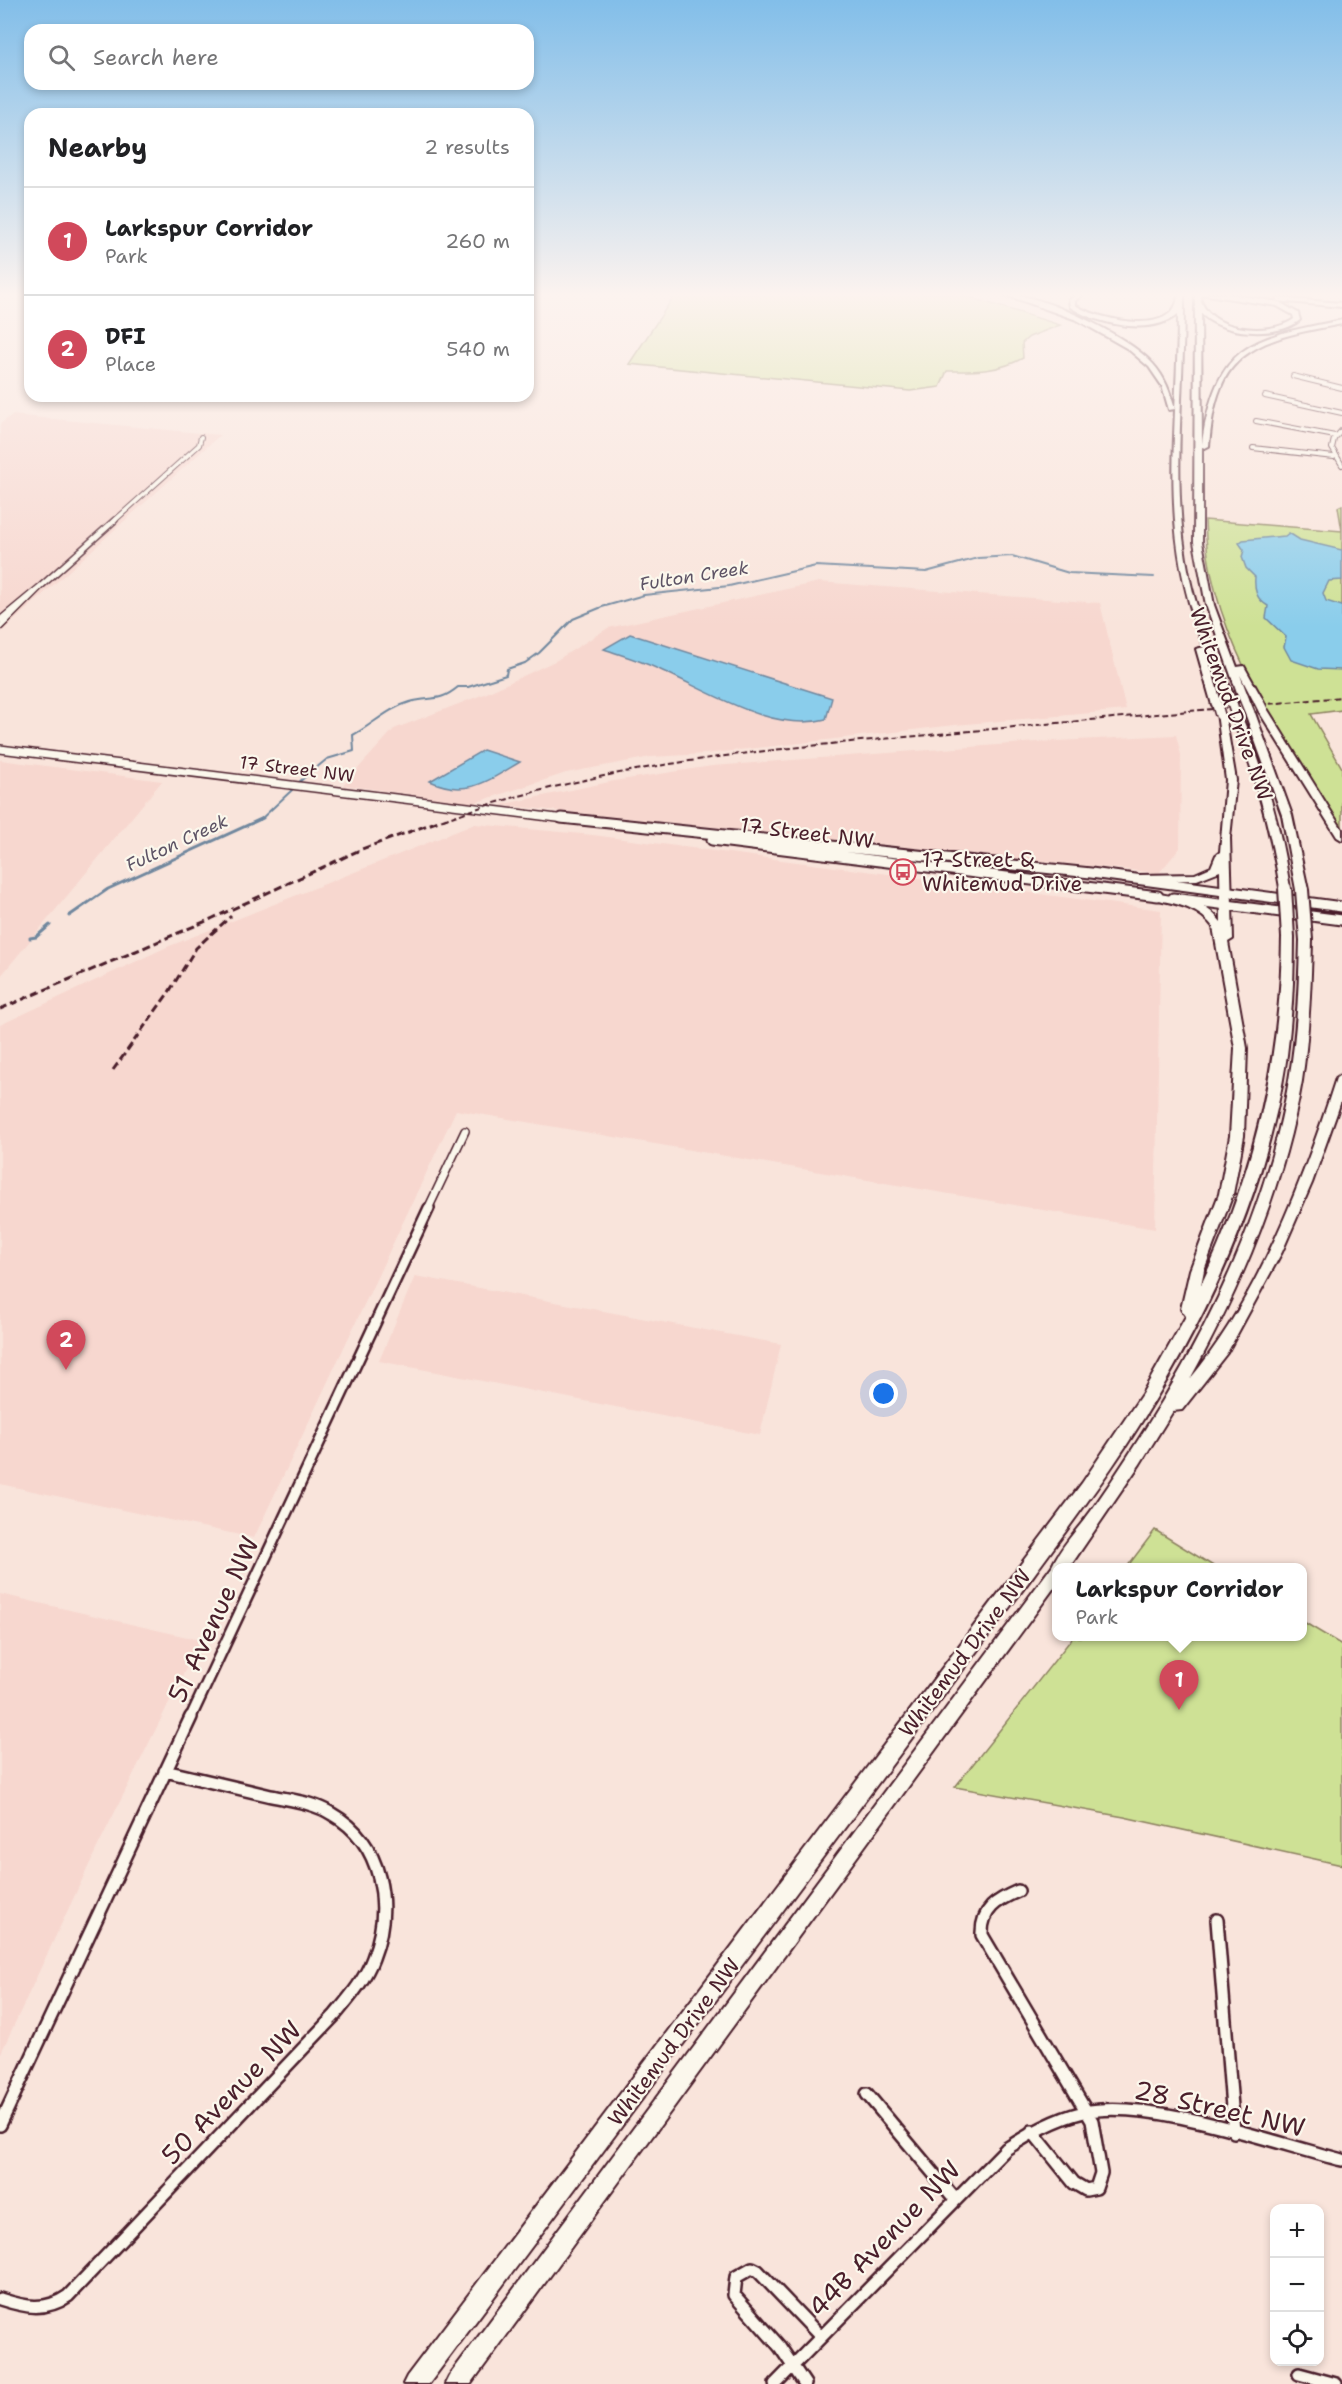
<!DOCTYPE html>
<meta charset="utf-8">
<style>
:root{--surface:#fff;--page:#f6f6f6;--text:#202124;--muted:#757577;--line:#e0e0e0;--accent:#d1495b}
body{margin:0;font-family:"Shantell Sans",sans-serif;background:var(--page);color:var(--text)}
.controls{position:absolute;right:18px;bottom:18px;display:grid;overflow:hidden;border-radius:12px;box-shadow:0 3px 9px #0003}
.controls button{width:54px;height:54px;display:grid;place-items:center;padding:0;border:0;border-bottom:2px solid var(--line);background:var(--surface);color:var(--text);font:30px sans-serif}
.you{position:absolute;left:884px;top:1394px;width:21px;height:21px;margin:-15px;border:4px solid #fff;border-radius:50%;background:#1a73e8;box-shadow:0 0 0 9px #1a73e833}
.badge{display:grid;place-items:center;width:39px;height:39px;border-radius:50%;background:var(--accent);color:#fff;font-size:20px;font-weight:700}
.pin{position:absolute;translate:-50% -50px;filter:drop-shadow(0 2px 3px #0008)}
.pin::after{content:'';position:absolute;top:32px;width:21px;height:18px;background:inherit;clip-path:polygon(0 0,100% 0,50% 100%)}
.popup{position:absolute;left:1052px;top:1563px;width:255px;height:78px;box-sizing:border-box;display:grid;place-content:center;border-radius:12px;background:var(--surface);filter:drop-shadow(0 2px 4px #0005);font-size:20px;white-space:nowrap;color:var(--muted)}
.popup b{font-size:22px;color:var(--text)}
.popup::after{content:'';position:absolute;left:50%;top:100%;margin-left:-12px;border:12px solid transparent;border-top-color:var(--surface)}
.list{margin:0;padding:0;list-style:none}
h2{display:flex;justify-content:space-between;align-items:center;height:78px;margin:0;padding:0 24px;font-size:26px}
h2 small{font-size:20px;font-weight:400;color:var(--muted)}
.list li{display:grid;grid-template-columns:39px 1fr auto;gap:18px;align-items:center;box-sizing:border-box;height:108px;padding:0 24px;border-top:2px solid var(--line)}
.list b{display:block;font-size:22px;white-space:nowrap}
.list p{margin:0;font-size:20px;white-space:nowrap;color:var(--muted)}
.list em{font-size:20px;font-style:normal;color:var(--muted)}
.icon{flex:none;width:33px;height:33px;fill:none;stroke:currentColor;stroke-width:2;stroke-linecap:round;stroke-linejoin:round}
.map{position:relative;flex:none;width:1342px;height:2384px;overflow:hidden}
.search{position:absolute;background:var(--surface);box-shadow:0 3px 9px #0003;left:24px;top:24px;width:510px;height:66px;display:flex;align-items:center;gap:15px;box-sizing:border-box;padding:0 21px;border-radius:18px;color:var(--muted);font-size:22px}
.panel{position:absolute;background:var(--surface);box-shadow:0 3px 9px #0003;left:24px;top:108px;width:510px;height:294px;border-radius:18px}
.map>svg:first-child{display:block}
.built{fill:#f7d7cf}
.green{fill:#cee195;stroke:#8c8060;stroke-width:1.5}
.water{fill:#8acdeb;stroke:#70879e;stroke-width:1.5}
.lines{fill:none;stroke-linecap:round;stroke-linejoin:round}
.stream-far1{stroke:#70879e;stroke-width:2}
.stream{stroke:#70879e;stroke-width:3}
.street-far4-casing{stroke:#4a1f2b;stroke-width:6}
.street-far3-casing{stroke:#4a1f2b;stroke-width:8}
.street-far2-casing{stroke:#4a1f2b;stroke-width:10}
.street-far1-casing{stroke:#4a1f2b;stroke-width:14}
.street-casing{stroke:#4a1f2b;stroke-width:16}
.secondary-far1-casing{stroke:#4a1f2b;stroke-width:10}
.secondary-casing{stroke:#4a1f2b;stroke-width:13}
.highway-casing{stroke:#4a1f2b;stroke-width:4}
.street-far4{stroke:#fbf7ec;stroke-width:4}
.street-far3{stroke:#fbf7ec;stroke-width:5}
.street-far2{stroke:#fbf7ec;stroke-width:7}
.street-far1{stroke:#fbf7ec;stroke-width:9}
.street{stroke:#fbf7ec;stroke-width:11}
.secondary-far1{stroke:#fbf7ec;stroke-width:7}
.secondary{stroke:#fbf7ec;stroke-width:9}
.highway{fill:#fbf7ec;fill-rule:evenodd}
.rail-far1{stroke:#4a1f2b;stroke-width:2;stroke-dasharray:6 3;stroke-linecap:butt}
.rail{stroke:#4a1f2b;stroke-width:3;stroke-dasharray:8 4;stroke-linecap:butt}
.highway-bridge-far2-casing{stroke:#4a1f2b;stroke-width:9;stroke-linecap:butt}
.highway-bridge-far1-casing{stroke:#4a1f2b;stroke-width:12;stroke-linecap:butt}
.highway-bridge-casing{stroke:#4a1f2b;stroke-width:16;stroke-linecap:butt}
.highway-bridge-far2{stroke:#fbf7ec;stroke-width:7}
.highway-bridge-far1{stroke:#fbf7ec;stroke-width:9}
.highway-bridge{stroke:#fbf7ec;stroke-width:12}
.labels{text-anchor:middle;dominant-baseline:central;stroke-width:4.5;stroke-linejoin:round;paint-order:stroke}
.far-water-label{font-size:18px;font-style:italic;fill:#5d5365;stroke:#fbf7ec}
.far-street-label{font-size:18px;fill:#4a1f2b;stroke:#fbf7ec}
.street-label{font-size:21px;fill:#4a1f2b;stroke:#fbf7ec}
.poi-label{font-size:21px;fill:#4a1f2b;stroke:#fbf7ec;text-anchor:start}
.near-street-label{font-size:26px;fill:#4a1f2b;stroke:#fbf7ec}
</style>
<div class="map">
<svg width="1342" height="2384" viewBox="0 0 1342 2384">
<rect width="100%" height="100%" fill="#f9e4db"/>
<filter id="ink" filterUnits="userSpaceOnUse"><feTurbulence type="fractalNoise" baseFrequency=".0167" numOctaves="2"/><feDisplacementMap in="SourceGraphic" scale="12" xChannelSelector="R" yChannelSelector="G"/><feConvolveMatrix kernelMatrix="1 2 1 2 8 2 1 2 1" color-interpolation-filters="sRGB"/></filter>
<g filter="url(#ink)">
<path class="built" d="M 12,415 L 220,435 L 0,633 L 0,424 Z
M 819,582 L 1100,603 L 1126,710 L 955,725 L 705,754 L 651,757 L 566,773 L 474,803 L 343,785 L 394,729 L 487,693 L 557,660 L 608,628 Z
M 1176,735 L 1181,755 L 1180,848 L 1159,873 L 500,805 L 614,781 L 712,766 L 1037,742 Z
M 0,760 L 162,781 L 0,977 Z
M 475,824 L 593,835 L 1161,910 L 1155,1229 L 456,1110 L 254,1538 L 0,1484 L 0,1025 L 167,947 Z
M 415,1276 L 781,1344 L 760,1435 L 379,1361 Z
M 0,1594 L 200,1640 L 96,1850 L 0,2055 Z"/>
<path class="green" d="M 676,293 L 956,293 L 1060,325 L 1029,337 L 1022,343 L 1023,358 C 998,372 975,371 947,371 L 940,387 L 910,391 L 629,364 Z
M 1342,505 L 1342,710 L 1311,714 L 1342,768 L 1342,828 C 1282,736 1207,634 1205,520 L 1342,531 L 1338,507 Z
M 1155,1530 L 1215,1567 L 1127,1567 Z
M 1302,1621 L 1342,1645 L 1342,1865 L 1124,1817 L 955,1787 L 1073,1637 L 1302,1636 Z"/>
<path class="water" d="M 1289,533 L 1300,540 L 1342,550 L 1342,580 L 1329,581 L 1323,593 L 1326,601 L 1342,606 L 1342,670 L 1318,669 L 1291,660 L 1284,647 L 1286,637 L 1266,618 L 1268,606 C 1256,599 1254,590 1255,577 L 1246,568 L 1242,557 L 1244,550 L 1239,543 L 1243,540 L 1285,536 Z
M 630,634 L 832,698 L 826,719 C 771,734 706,689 656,668 C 639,660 621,655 604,649 Z
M 483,750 L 520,762 C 488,781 467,798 430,781 Z"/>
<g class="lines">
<path class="stream-far1" d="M 299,782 L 327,759 L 354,751 L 353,735 C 372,725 388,708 410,702 C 431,696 439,703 458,687 L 468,687 L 506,675 L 507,669 L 525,663 L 539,653 L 573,619 L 602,607 L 644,595 L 729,586 L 816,566 L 926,572 L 978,558 L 1012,556 L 1069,573 L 1154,577
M 260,820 L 292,790"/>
<path class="stream" d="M 69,916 L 108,889 L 263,818
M 30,938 L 36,937 L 50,925"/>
<g class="street-far4-casing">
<path id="street-far4" d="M 1293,376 L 1342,388
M 1265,396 L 1342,413
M 1256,421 L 1335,436
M 1342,430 L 1334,439 L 1332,448 L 1342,465
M 1253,448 L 1334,457
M 113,522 L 199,445 L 201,437"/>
</g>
<g class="street-far3-casing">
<path id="street-far3" d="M 41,586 L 115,520
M 0,620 L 41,586 L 0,627"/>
</g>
<g class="street-far2-casing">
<path id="street-far2" d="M 428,1209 L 465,1131"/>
</g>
<g class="street-far1-casing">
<path id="street-far1" d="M 190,1719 L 429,1208"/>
</g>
<g class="street-casing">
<path id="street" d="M 1018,1891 C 997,1900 981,1909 982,1935 L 1092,2121 L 1101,2173 L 1096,2188 L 1086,2190 L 1074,2183 L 1032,2131
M 1217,1920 L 1234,2132
M 867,2094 L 955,2199
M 0,2125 L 191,1717
M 0,2299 C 25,2307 45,2312 68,2296 L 335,2015 C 349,1998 365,1980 373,1958 C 393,1907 383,1843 332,1814 C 313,1802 289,1800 267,1795 C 233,1787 199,1779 165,1771
M 1299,2374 L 1336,2384
M 775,2384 L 1006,2149 C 1031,2133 1055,2119 1084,2112 C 1151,2098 1274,2143 1342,2160
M 805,2384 L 780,2347 L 734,2295 L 736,2277 L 752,2268 L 758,2271 L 821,2337"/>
</g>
<g class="secondary-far1-casing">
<path id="secondary-far1" d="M 0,749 L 573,820"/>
</g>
<g class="secondary-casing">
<path id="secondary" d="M 561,818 L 1091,873 L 1342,907
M 712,840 L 1158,896
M 1173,898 L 1342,920"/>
</g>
<g class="highway-casing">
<path id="highway" d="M 1000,293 C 1040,293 1126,334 1153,364 C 1165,377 1170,392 1175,409 L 1169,410 L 1162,386 L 1149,367 L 1128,349 L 1077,320 Z
M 1077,293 L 1084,293 L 1075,301 L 1075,305 C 1099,320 1178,339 1178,293 L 1184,293 C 1185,387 1170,483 1189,575 C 1198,620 1219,662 1237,703 L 1235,705 L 1227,703 L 1208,658 L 1222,705 L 1217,708 L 1212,705 L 1196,649 L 1204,647 C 1157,530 1178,434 1178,314 C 1152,337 1096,324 1070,307 L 1069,300 Z
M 1194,293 L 1225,293 L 1279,302 L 1298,313 L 1300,320 C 1279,339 1219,335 1201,313 L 1202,444 C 1216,343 1251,338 1342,320 L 1342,324 C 1297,333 1240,339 1221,387 C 1213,406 1211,426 1209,446 L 1205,448 L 1202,447 L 1202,542 L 1214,605 L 1237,667 L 1244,666 L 1263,700 L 1258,703 L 1253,700 L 1240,675 L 1250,701 L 1245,704 L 1240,701 L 1206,605 L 1194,542 L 1195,298 L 1200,297 C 1207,331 1269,337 1294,319 L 1293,315 L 1277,306 Z
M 1278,298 L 1342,303 L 1342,307 L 1276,301 Z
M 1260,708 L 1268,710 L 1342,829 L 1342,840 L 1337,837 L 1258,710 Z
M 1247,711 L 1255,713 L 1292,815 L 1308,890 L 1306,892 L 1298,892 L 1296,890 L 1282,815 L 1245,713 Z
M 1217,713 L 1225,715 L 1236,780 L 1230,838 L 1233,939 L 1228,942 L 1247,1048 L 1244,1136 L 1233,1194 L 1204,1270 L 1201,1285 C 1254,1174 1281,1060 1282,937 L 1288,933 L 1294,937 C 1294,976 1292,1016 1287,1055 C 1267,1193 1204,1327 1128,1443 C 1098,1489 1065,1532 1033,1576 L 429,2384 L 403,2384 L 407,2376 L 1082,1483 L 1142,1394 L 1186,1316 L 1181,1309 L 1190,1270 L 1219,1194 L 1230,1136 L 1235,1048 L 1213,927 C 1197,905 1170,903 1145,897 L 1143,895 L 1149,892 C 1175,897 1204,899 1221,922 L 1220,871 L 1197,880 L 1139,881 L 1134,878 L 1139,875 L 1195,874 L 1211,867 L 1216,855 L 1220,852 L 1226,780 Z
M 1233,713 L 1241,715 C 1265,771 1281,828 1290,888 L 1289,890 L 1285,891 L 1280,888 C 1270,828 1255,771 1231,715 Z
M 1306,936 L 1312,940 C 1311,987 1309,1034 1302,1081 C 1284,1186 1241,1287 1190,1379 C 1258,1298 1304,1178 1336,1078 L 1342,1074 L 1342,1098 L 1337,1113 L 1312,1183 L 1282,1252 L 1227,1353 L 1182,1410 L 1173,1411 L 1140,1464 L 1069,1568 L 1056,1568 L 1056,1585 L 471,2384 L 445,2384 L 449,2376 L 1052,1566 C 1061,1546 1078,1529 1091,1511 C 1116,1475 1140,1438 1163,1400 C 1221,1303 1270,1193 1289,1080 C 1297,1034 1299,987 1300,940 Z"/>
</g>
<use href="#street-far4" class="street-far4"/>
<use href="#street-far3" class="street-far3"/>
<use href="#street-far2" class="street-far2"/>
<use href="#street-far1" class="street-far1"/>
<use href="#street" class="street"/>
<use href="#secondary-far1" class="secondary-far1"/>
<use href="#secondary" class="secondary"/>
<use href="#highway" class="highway"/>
<path class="rail-far1" d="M 443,820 C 596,765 767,749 928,735 C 1066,722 1204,710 1342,697"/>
<path class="rail" d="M 0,1009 L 211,919 L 362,849 L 447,818
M 113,1070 L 169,992 L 196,948 L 231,916"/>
<g class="highway-bridge-far2-casing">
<path id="highway-bridge-far2" d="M 1198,293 L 1198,298"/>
</g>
<g class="highway-bridge-far1-casing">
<path id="highway-bridge-far1" d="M 1258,700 L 1263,710
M 1245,701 L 1250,713
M 1232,703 L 1236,715
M 1217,705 L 1220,715"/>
</g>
<g class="highway-bridge-casing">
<path id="highway-bridge" d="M 1285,888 L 1288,937
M 1302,890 L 1306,940"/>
</g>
<use href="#highway-bridge-far2" class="highway-bridge-far2"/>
<use href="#highway-bridge-far1" class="highway-bridge-far1"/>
<use href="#highway-bridge" class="highway-bridge"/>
</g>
</g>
<linearGradient id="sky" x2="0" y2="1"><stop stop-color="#82bee9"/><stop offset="0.47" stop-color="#fcf3ef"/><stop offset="1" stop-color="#fcf3ef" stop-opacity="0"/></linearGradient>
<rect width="1342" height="627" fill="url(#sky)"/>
<defs>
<g id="bus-ring" transform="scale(1.35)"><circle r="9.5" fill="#fbf7ec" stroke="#d1495b" stroke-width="1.5"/><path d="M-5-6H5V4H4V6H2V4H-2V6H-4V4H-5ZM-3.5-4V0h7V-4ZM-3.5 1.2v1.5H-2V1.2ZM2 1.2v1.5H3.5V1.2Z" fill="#d1495b"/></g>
</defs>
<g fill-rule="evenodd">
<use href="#bus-ring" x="903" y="872"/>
</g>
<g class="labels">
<g class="far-water-label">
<text transform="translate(694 576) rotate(-9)">Fulton Creek</text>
<text transform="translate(177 843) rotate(-25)">Fulton Creek</text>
</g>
<g class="far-street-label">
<text transform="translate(297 769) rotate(7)">17 Street NW</text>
</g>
<g class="street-label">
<text transform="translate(1231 704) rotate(70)">Whitemud Drive NW</text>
<text transform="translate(807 833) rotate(7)">17 Street NW</text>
<text transform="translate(965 1653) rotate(-53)">Whitemud Drive NW</text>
<text transform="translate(674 2042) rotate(-53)">Whitemud Drive NW</text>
</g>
<g class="poi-label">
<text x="922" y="860">17 Street &amp;<tspan x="922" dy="24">Whitemud Drive</tspan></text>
</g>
<g class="near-street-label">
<text transform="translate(213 1619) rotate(-65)">51 Avenue NW</text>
<text transform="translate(231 2092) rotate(-46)">50 Avenue NW</text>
<text transform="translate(1220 2108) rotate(13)">28 Street NW</text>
<text transform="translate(884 2238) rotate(-46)">44B Avenue NW</text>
</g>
</g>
</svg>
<div class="controls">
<button>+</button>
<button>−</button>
<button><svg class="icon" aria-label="locate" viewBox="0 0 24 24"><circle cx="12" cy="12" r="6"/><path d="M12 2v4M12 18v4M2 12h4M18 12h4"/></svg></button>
</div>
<div class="you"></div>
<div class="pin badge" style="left:1179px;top:1710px">1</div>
<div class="popup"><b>Larkspur Corridor</b>Park</div>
<div class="pin badge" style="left:66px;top:1370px">2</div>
<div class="search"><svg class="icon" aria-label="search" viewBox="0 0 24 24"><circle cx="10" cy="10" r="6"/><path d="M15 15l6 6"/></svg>Search here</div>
<section class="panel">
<h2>Nearby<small>2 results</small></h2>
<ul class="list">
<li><span class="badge">1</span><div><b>Larkspur Corridor</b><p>Park</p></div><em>260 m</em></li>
<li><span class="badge">2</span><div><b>DFI</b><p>Place</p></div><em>540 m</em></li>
</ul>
</section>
</div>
